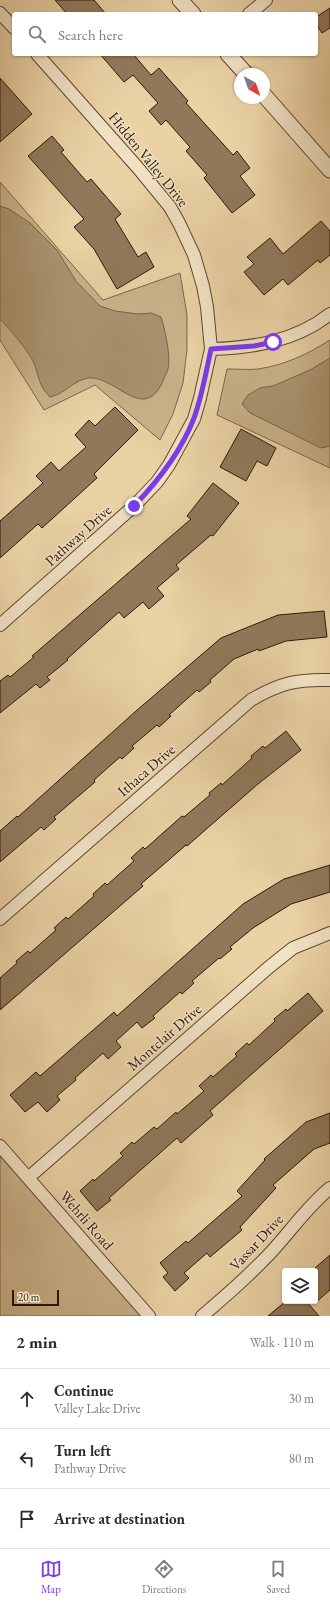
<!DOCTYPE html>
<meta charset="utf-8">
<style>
:root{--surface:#fff;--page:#f7f7f7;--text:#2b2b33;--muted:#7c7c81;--line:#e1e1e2;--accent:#7c3aed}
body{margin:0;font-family:"EB Garamond",serif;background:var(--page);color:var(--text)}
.controls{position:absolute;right:12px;bottom:12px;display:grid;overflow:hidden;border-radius:4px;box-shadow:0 1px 3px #0004}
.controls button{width:36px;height:36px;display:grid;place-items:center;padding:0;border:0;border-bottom:1px solid var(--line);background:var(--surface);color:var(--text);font:20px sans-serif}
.compass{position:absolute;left:234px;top:68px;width:36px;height:36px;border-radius:50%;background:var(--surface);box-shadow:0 1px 3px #0004;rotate:140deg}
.scale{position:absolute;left:12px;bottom:10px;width:47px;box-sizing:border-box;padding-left:4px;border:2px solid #2f1809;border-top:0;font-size:11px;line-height:14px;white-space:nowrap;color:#2f1809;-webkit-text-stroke:3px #f1e2c4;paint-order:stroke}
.stop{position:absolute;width:12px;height:12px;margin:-9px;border:3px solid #7c3aed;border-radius:50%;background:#fff}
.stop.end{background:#7c3aed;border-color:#fff;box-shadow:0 1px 4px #0008}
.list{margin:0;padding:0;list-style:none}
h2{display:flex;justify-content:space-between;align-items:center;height:52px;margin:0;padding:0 16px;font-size:17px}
h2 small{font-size:13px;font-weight:400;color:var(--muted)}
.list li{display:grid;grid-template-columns:26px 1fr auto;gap:12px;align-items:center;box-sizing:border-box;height:60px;padding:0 16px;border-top:1px solid var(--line)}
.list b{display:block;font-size:15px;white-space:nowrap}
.list p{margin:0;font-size:13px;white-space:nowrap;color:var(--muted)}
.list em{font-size:13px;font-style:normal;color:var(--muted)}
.icon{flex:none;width:22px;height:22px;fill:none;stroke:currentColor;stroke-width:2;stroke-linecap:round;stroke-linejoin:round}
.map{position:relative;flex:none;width:330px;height:1316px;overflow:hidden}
.search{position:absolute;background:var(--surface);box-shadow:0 1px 3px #0004;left:12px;right:12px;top:12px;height:44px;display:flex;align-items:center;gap:10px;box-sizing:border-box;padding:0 14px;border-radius:4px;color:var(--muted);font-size:15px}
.sheet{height:232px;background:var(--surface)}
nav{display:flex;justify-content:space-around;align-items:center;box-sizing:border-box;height:56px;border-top:1px solid var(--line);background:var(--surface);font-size:11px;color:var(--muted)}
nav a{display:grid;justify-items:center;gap:2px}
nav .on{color:var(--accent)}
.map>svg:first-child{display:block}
.green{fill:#cab28a;stroke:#7c654a}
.water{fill:#aa9370;stroke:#796247}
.building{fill:#90795a;stroke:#2f1809}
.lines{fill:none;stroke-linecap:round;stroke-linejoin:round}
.minor-casing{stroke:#5e4630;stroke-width:14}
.tertiary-casing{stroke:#5e4630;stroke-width:17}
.minor{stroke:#f1e2c4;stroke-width:12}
.tertiary{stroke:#f1e2c4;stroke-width:15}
.route{stroke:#7c3aed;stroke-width:5}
.labels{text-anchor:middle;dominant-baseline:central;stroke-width:3;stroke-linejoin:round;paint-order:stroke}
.street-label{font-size:15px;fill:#2f1809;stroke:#f1e2c4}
</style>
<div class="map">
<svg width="330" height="1316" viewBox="0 0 330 1316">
<rect width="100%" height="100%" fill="#ead2a5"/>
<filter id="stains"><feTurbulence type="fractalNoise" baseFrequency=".005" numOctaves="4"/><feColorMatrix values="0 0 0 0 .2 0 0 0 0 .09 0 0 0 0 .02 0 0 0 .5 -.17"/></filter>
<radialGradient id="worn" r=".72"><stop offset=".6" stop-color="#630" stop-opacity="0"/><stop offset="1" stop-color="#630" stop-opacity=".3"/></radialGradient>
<path class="green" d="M 0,182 L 103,300 L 180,273 L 187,315 L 187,350 L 183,383 L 173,414 L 160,440 L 95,385 L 44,410 L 0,340 Z
M 330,340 L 330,468 L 217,415 L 227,369 C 237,369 248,370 258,369 C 285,365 308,354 330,340 Z
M 0,1146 L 149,1316 L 0,1316 Z"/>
<path class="water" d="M 0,206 L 9,209 L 30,223 L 57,250 L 76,281 L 100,306 L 115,311 L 138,314 L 151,313 L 161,317 C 165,330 171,356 168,369 C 167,373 164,378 162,383 C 143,423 115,375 88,378 C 74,380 65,394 50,397 C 37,384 40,376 33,361 C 24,345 12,332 0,319 Z
M 330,358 L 330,446 L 321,448 L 250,413 L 242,404 L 248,395 L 260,388 L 273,386 L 310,370 Z"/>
<path class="building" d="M 55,0 L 94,0 L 106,14 L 67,14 Z
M 330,8 L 330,28 L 322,33 L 316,24 L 316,17 Z
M 100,54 L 133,54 L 151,75 L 159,68 L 188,101 L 186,103 L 233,155 L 237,151 L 250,168 L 240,176 L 255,195 L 232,213 L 204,178 L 207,175 L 186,151 L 190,147 L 166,120 L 161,125 L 149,111 L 158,103 L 133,75 L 124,82 Z
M 0,78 L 32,114 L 0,142 Z
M 52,136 L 64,150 L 61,152 L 87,182 L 91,179 L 121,214 L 115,219 L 138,257 L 146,252 L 154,267 L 117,289 L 94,249 L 74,227 L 84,219 L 28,156 Z
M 321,221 L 330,231 L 330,255 L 320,263 L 318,260 L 288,285 L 283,279 L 264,295 L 244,272 L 254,264 L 247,257 L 270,238 L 283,254 Z
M 115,407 L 138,430 L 94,474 L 97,478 L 42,528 L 38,524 L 0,558 L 0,521 L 43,483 L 36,476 L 51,462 L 59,471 L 86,447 L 75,435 L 89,420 L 95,426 Z
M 241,429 L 276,448 L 267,466 L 257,461 L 246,481 L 220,467 Z
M 213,483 L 239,503 L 213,536 L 211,535 L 176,565 L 179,569 L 157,588 L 164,596 L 149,609 L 143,602 L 124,618 L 119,612 L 67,659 L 68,660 L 47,677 L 50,680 L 40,688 L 36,684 L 0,713 L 0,681 L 8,675 L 10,677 L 34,657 L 32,656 L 191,519 L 187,516 Z
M 324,611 L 327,637 L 286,641 L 259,651 L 258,649 L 234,659 L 210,680 L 211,682 L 199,692 L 197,690 L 169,715 L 171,716 L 159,727 L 157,725 L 132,746 L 134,748 L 122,759 L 120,757 L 94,780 L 95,782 L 54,817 L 56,819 L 44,830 L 41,827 L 0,862 L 0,831 L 17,816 L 18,817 L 136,711 L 221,638 L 278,615 Z
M 286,731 L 301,750 L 258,784 L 187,846 L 186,845 L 141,884 L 143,886 L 0,1010 L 0,978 L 17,963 L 16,961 L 28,951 L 30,953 L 56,930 L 54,928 L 66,917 L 68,919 L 94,896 L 93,894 L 105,883 L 107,885 L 134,861 L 131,858 L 143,847 L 145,849 L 182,816 L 184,817 L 210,795 L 209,793 L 221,783 L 222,785 L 252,758 L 251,756 L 263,746 L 265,748 Z
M 330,865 L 330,892 L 291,904 L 253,928 L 230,947 L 232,949 L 220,959 L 219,958 L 192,981 L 194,983 L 182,994 L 180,992 L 153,1016 L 155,1018 L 142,1028 L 137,1022 L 116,1041 L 121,1047 L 108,1059 L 103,1053 L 75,1078 L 76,1080 L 57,1096 L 60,1100 L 47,1112 L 38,1102 L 25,1112 L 10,1095 L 36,1072 L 40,1076 L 114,1012 L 117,1016 L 243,904 L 284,879 Z
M 308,993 L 323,1011 L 210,1111 L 213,1115 L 181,1143 L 177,1138 L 109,1198 L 111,1200 L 97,1211 L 80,1191 L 93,1179 L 94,1181 L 123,1156 L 120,1153 L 132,1142 L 134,1144 L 154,1127 L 157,1129 L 176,1112 L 177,1114 L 204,1091 L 199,1086 L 211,1075 L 213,1077 L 237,1056 L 235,1054 L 247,1043 L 249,1045 L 275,1021 L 274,1019 L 286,1009 L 287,1011 Z
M 330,1113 L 330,1143 L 314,1149 L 273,1185 L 276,1188 L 240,1227 L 242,1230 L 210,1257 L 207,1253 L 184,1273 L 189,1278 L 175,1291 L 163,1277 L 168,1273 L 160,1263 L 186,1241 L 188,1243 L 242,1196 L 237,1191 L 265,1160 L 264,1159 L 306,1122 Z
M 330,1255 L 330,1290 L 315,1303 L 315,1268 Z
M 286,1301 L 306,1301 L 319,1316 L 268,1316 Z"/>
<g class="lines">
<g class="minor-casing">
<path id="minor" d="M 0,13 L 14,28
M 249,14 L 266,0
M 211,349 C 253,348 296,341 330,314
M 0,625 L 134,506 L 157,482 L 169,465 L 194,419 L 200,398 L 211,349 L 207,307 L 203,286 L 194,255 L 179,223 L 170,207 L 138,168 L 37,54
M 0,919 L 251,700 C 280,683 297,679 330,680
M 0,1146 L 149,1316
M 28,1178 L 268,968 L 293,948 L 330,933
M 202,1316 C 227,1295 252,1273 274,1249 C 293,1228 308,1206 330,1188"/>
</g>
<g class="tertiary-casing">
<path id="tertiary" d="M 180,0 L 193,14
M 228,54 L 246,74
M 264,95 L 330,170"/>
</g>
<use href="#minor" class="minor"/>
<use href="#tertiary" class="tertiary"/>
</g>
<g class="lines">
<path class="route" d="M 134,506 C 159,480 181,452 194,418 C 202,396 206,372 211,349 L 254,346 L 273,342"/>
</g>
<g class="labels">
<g class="street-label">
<text transform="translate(149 159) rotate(51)">Hidden Valley Drive</text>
<text transform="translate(78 535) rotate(-42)">Pathway Drive</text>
<text transform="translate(146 770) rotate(-41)">Ithaca Drive</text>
<text transform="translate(164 1037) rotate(-41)">Montclair Drive</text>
<text transform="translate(87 1220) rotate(49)">Wehrli Road</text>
<text transform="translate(256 1242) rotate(-47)">Vassar Drive</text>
</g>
</g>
<rect width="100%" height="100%" filter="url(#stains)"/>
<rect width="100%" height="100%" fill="url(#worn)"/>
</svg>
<div class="controls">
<button><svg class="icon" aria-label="layers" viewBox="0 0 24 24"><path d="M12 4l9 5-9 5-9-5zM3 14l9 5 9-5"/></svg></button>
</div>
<svg class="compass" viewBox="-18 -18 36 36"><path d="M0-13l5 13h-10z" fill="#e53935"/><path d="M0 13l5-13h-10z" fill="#7c7c81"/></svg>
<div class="scale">20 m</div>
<div class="stop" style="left:273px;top:342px"></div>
<div class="stop end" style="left:134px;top:506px"></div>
<div class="search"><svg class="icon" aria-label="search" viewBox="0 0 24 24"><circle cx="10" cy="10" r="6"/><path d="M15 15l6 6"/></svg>Search here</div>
</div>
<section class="sheet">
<h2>2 min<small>Walk · 110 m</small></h2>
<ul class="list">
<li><svg class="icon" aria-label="ahead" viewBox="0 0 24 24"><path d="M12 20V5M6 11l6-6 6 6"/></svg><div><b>Continue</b><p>Valley Lake Drive</p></div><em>30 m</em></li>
<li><svg class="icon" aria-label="left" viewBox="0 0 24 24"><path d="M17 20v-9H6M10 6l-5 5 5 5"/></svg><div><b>Turn left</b><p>Pathway Drive</p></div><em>80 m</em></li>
<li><svg class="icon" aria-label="arrive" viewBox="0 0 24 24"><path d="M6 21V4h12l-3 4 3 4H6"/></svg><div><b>Arrive at destination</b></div></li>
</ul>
</section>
<nav>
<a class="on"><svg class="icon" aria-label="map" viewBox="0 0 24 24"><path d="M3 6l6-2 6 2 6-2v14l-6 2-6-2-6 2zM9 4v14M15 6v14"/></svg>Map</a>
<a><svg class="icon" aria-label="directions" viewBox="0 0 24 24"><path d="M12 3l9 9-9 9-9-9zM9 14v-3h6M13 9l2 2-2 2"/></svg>Directions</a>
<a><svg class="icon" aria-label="saved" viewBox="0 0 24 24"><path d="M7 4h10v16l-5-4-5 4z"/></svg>Saved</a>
</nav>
